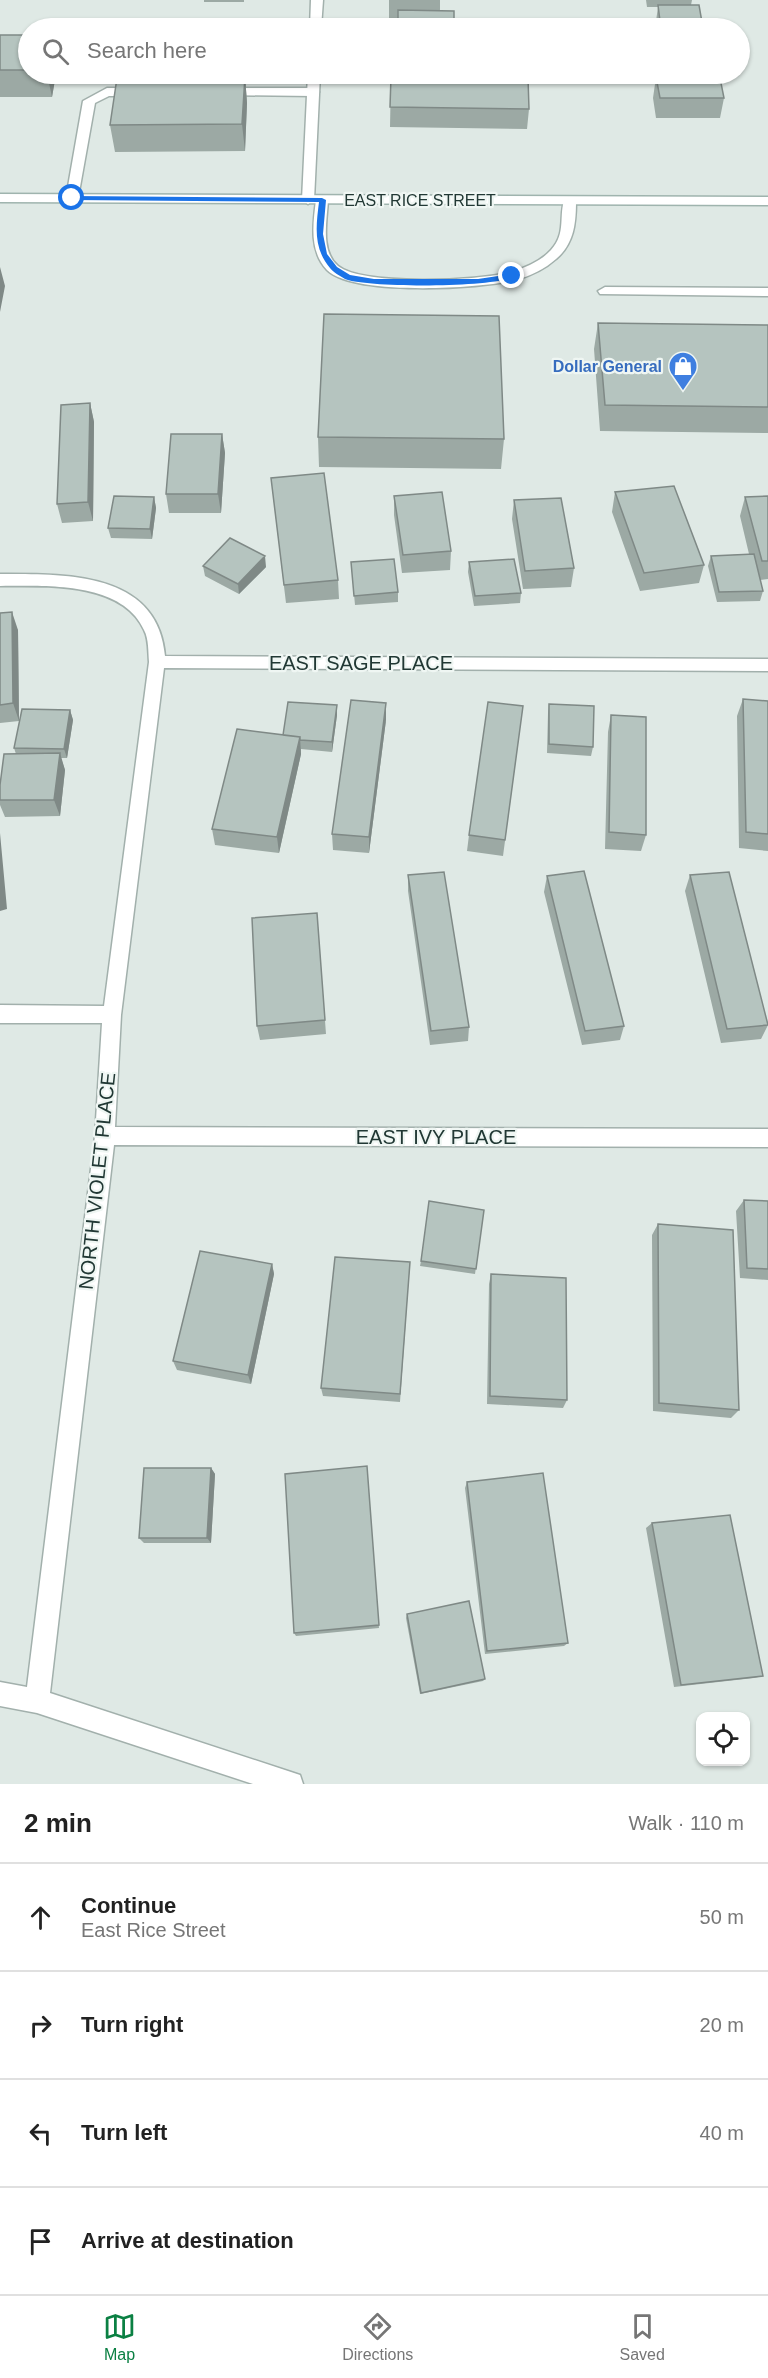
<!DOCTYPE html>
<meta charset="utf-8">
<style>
:root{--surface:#fff;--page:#f6f6f6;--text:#222;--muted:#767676;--line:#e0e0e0;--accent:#0b8043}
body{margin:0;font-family:Helvetica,sans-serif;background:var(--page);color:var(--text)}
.controls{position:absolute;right:18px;bottom:18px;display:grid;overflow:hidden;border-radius:12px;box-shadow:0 2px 4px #0004}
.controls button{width:54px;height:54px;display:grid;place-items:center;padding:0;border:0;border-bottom:2px solid var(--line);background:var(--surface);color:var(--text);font:30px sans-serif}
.stop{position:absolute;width:18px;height:18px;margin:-14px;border:4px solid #1a73e8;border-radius:50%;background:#fff}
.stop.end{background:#1a73e8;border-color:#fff;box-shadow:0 2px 6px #0008}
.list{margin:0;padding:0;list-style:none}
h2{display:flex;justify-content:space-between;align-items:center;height:78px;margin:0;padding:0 24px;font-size:26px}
h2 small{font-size:20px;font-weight:400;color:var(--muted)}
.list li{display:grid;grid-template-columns:39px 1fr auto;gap:18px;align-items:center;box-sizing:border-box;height:108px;padding:0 24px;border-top:2px solid var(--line)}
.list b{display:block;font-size:22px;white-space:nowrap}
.list p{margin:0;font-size:20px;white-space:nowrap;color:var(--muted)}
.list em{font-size:20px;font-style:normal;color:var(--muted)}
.icon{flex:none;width:33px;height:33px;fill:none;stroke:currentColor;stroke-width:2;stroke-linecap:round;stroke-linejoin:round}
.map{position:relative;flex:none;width:768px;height:1784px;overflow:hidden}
.search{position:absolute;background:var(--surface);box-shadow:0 2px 4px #0004;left:18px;right:18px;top:18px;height:66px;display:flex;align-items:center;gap:15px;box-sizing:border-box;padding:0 21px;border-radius:33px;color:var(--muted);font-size:22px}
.sheet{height:510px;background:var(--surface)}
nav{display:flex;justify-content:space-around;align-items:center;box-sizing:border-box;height:84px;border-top:2px solid var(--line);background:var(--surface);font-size:16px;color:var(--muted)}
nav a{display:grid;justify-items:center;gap:3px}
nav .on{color:var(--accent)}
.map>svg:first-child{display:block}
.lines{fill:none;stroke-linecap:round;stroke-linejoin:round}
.service-casing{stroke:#a2b0ac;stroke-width:3}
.minor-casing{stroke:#a2b0ac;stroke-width:3}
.secondary-casing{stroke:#9fb4ae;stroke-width:3}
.service{fill:#fff;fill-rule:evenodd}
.minor{fill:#fff;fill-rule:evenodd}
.secondary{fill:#fff;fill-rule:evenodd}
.wall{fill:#9ca9a4}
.shaded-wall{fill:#7f8986}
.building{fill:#b5c4bf;stroke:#7f8986;stroke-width:1.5}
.route{fill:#1a73e8}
.labels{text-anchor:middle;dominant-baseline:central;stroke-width:4.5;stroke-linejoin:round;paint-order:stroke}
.far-street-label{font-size:16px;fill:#213834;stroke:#eff6f3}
.far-shop-label{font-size:16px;font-weight:bold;fill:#366cbe;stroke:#eff6f3;text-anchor:end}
.street-label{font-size:20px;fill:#213834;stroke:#eff6f3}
</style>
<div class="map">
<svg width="768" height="1784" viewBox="0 0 768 1784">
<rect width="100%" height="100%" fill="#dfe9e5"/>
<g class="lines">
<g class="service-casing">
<path id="service" d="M 107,88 L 139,88 L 145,92 L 139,96 L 109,96 L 95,103 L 78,198 L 72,202 L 67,201 L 66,198 L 83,101 Z
M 224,88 L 313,88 L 319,92 L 313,96 L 220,95 L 218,92 Z
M 322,196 L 328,200 C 327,220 320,251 338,266 C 363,286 480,281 511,272 C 525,268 541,261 551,250 C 567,233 558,215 565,198 L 570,197 L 576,201 C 576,223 574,244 556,259 C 545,269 530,276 516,280 C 480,289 353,296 327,270 C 309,251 313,224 316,200 Z
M 605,287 L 768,288 L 768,296 L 600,294 L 598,291 Z"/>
</g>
<g class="minor-casing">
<path id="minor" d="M 311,0 L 323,0 L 321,28 L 310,28 Z
M 308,74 L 320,74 L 314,200 L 308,204 L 302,200 Z
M 0,574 C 64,574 158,571 165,656 L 768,659 L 768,671 L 164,668 L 121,1015 L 115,1127 L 768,1129 L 768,1147 L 114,1145 L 50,1693 L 291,1772 L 300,1775 L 303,1784 L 253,1784 L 37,1713 L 0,1706 L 0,1682 L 27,1687 L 95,1136 L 102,1023 L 0,1023 L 0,1005 L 104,1006 L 149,662 C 148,652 149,639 144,630 C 122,581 44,586 0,586 Z"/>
</g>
<g class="secondary-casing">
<path id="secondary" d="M 0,194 L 768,197 L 768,205 L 0,202 Z"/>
</g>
<use href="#service" class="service"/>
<use href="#minor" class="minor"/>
<use href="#secondary" class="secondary"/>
</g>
<path class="wall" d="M 204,0 L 244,0 L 244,2 L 204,2 Z
M 389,0 L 440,0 L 440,11 L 398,19 L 389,19 Z
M 646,0 L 692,0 L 691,5 L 703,28 L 648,28 L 650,21 L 656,21 L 658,7 L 647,7 Z
M 0,35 L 28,35 L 28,74 L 56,74 L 52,97 L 0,97 Z
M 400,74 L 446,74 L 446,77 L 529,109 L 527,129 L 390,127 L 391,77 L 400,77 Z
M 661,74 L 706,74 L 706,78 L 724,98 L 720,118 L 656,118 L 653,98 L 656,77 L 661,78 Z
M 245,76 L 247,103 L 245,151 L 115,152 L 110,125 Z
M 598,323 L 768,325 L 768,433 L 600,431 L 594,349 Z
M 90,403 L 94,422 L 93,521 L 62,523 L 57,504 Z
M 222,434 L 225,453 L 221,513 L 169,513 L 166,494 Z
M 318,437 L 504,439 L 501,469 L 319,467 Z
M 271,478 L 338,580 L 339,599 L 286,603 Z
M 615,492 L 704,565 L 699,583 L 640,591 L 612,512 Z
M 394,496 L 451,551 L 450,570 L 402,573 L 394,515 Z
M 768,496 L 768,579 L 760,580 L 763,591 L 760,601 L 717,602 L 708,566 L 711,556 L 749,554 L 740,516 L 745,497 Z
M 154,497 L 156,508 L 152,539 L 111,538 L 108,528 Z
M 514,500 L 574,568 L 571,587 L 523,589 L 512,519 Z
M 351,562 L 398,592 L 398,602 L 355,605 Z
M 469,562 L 521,593 L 520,603 L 474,606 L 468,572 Z
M 203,566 L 266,567 L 239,594 L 205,576 Z
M 0,613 L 18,630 L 19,721 L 0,723 Z
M 743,699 L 768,701 L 768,851 L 739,848 L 737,716 Z
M 549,704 L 593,747 L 591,756 L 547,753 L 548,713 Z
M 523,706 L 503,856 L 467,851 L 469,835 Z
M 70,710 L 73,720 L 67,758 L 61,758 L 65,770 L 60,816 L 5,817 L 0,805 L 0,785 L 16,754 L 14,748 Z
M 337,715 L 332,752 L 301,749 L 301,754 L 279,853 L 215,845 L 212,829 L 283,735 Z
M 611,715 L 646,835 L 641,851 L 605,849 L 608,732 Z
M 386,720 L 369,853 L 333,850 L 332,834 Z
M 408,875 L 469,1027 L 468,1041 L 430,1045 L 408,891 Z
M 690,875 L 768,1025 L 761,1039 L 721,1043 L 685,891 Z
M 547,876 L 624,1026 L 620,1040 L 582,1045 L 544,892 Z
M 317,913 L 326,1034 L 260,1040 L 257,1026 Z
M 744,1200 L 768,1201 L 768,1280 L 740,1278 L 736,1211 Z
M 484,1210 L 475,1274 L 420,1266 L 421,1261 Z
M 658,1224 L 739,1410 L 731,1418 L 653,1411 L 652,1235 Z
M 410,1262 L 400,1402 L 323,1396 L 321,1388 Z
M 272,1264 L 274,1274 L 251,1384 L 177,1370 L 173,1361 Z
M 491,1274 L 567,1400 L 563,1408 L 487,1404 L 489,1284 Z
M 367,1466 L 379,1628 L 296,1636 L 294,1633 Z
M 211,1468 L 215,1474 L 211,1543 L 144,1543 L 139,1538 Z
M 467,1482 L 568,1643 L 564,1646 L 485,1654 L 465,1488 Z
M 652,1523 L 763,1676 L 754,1678 L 674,1687 L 646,1528 Z
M 407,1614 L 485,1679 L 483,1681 L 420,1694 L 406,1618 Z"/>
<path class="shaded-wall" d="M 47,74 L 56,74 L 52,97 Z
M 245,76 L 247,103 L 245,151 L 242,124 Z
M 0,267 L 5,286 L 0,312 Z
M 90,403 L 94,422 L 93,521 L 88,502 Z
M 222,434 L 225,453 L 221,513 L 218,494 Z
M 154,497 L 156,508 L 152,539 L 150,529 Z
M 265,556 L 266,567 L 239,594 L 238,584 Z
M 12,612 L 18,630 L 19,721 L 13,703 Z
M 386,703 L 386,720 L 369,853 L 369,837 Z
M 337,705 L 337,715 L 332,752 L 332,742 Z
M 70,710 L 73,720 L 67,758 L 64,749 Z
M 300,737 L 301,754 L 279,853 L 277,837 Z
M 60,753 L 65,770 L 60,816 L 54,800 Z
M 0,833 L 7,909 L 0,911 Z
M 272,1264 L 274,1274 L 251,1384 L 248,1375 Z
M 211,1468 L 215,1474 L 211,1543 L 207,1538 Z"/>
<path class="building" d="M 658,5 L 699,5 L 703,28 L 651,28 L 650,21 L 660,21 Z
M 398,10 L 454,11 L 454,28 L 398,28 Z
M 0,35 L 28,35 L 28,70 L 0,70 Z
M 245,76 L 242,124 L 110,125 L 117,78 Z
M 391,77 L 528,78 L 529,109 L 390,107 Z
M 656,77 L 720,78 L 724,98 L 660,98 Z
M 324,314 L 499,316 L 504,439 L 318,437 Z
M 598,323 L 768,325 L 768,407 L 605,405 Z
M 90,403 L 88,502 L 57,504 L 61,405 Z
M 171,434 L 222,434 L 218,494 L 166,494 Z
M 324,473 L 338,580 L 284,585 L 271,478 Z
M 674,486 L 704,565 L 644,573 L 615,492 Z
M 442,492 L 451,551 L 403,555 L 394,496 Z
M 114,496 L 154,497 L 150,529 L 108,528 Z
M 768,496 L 768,561 L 762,561 L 745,497 Z
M 561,498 L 574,568 L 525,571 L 514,500 Z
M 230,538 L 265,556 L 238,584 L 203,566 Z
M 754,554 L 763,591 L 719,592 L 711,556 Z
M 394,559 L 398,592 L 354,596 L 351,562 Z
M 514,559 L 521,593 L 475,596 L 469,562 Z
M 12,612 L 13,703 L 0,705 L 0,613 Z
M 743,699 L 768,701 L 768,834 L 746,832 Z
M 351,700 L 386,703 L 369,837 L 332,834 Z
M 288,702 L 337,705 L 332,742 L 300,740 L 300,737 L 283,735 Z
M 488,702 L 523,706 L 505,840 L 469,835 Z
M 549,704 L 594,706 L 593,747 L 549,744 Z
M 22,709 L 70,710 L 64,749 L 14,748 Z
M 611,715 L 646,717 L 646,835 L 609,832 Z
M 237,729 L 300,737 L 277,837 L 212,829 Z
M 60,753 L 54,800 L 0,800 L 0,785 L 4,754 Z
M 584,871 L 624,1026 L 585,1031 L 547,876 Z
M 444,872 L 469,1027 L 431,1031 L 408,875 Z
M 729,872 L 768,1025 L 727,1029 L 690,875 Z
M 317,913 L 325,1020 L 257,1026 L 252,918 Z
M 744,1200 L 768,1201 L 768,1269 L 747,1268 Z
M 429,1201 L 484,1210 L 476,1269 L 421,1261 Z
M 658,1224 L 733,1230 L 739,1410 L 659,1403 Z
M 200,1251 L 272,1264 L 248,1375 L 173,1361 Z
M 335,1257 L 410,1262 L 400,1394 L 321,1388 Z
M 491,1274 L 566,1278 L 567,1400 L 490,1396 Z
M 367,1466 L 379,1625 L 294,1633 L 285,1474 Z
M 144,1468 L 211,1468 L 207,1538 L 139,1538 Z
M 543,1473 L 568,1643 L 487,1651 L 467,1482 Z
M 730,1515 L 763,1676 L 681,1685 L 652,1523 Z
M 469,1601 L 485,1679 L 421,1693 L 407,1614 Z"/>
<path class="route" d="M 70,196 L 322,198 L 326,200 L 323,234 L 327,254 L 337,267 L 350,275 L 374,279 L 478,279 L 512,274 L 515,276 C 497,288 366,288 345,279 C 340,276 333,272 330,268 C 313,248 316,226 319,202 L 72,200 Z"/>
<defs>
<g id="shop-pin" transform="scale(1.5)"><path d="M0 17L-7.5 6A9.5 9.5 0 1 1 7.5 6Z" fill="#3f7fe0" stroke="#eff6f3"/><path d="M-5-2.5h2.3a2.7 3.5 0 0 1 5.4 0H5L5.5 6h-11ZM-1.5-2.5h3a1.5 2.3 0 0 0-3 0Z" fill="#fff"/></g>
</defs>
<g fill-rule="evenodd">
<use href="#shop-pin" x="683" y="366"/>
</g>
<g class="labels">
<g class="far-street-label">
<text x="420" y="200">EAST RICE STREET</text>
</g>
<g class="far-shop-label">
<text x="662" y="366">Dollar General</text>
</g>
<g class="street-label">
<text x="361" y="663">EAST SAGE PLACE</text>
<text x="436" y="1137">EAST IVY PLACE</text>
<text transform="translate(97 1181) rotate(-84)">NORTH VIOLET PLACE</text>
</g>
</g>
</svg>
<div class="controls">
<button><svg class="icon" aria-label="locate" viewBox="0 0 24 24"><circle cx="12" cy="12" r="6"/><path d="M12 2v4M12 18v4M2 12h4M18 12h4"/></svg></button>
</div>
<div class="stop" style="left:72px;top:198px"></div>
<div class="stop end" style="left:512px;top:276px"></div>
<div class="search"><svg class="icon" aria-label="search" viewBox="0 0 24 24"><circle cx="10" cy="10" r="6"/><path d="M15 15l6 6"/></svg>Search here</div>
</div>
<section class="sheet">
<h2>2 min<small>Walk · 110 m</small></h2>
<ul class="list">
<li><svg class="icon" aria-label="ahead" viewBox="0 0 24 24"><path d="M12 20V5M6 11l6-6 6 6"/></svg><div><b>Continue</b><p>East Rice Street</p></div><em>50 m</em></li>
<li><svg class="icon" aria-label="right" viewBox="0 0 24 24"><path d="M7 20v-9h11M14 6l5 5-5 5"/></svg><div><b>Turn right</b></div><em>20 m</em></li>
<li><svg class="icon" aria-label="left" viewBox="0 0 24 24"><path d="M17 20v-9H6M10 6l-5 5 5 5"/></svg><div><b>Turn left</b></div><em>40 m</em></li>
<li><svg class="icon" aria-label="arrive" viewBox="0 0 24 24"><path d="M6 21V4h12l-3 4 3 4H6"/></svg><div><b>Arrive at destination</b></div></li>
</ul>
</section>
<nav>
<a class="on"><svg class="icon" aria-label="map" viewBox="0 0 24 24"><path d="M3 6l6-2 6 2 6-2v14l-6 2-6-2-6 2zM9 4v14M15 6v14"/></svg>Map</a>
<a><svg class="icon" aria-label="directions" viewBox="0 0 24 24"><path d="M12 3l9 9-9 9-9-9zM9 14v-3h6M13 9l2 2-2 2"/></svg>Directions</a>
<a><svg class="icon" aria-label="saved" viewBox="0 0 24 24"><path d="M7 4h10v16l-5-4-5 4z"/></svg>Saved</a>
</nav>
